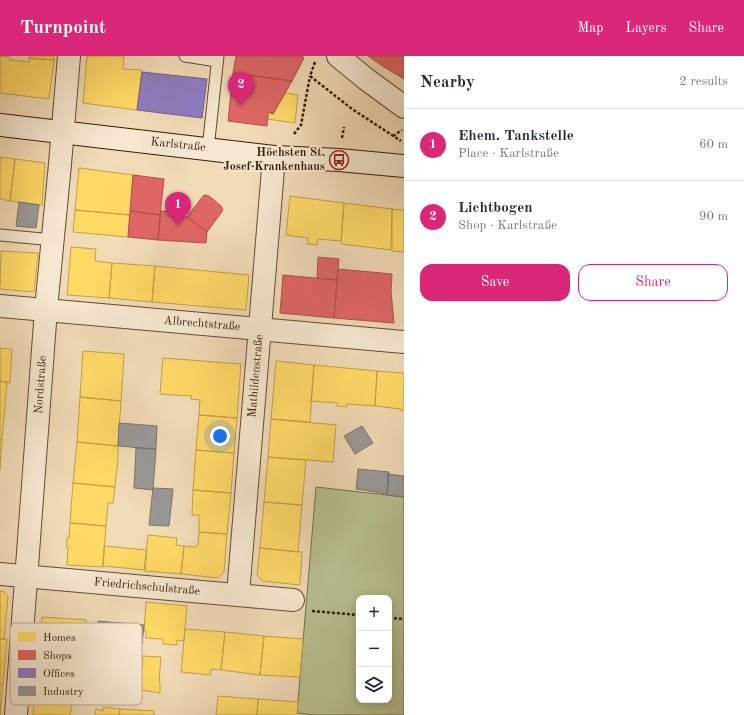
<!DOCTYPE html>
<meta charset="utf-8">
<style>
:root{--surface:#fff;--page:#f6f6f7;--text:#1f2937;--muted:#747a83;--line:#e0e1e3;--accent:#db2777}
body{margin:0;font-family:"Old Standard TT",serif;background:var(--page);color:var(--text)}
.controls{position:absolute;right:12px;bottom:12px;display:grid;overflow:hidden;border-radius:8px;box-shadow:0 2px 10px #0003}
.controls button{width:36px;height:36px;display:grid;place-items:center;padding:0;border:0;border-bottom:1px solid var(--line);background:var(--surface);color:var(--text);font:20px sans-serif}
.you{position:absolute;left:220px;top:380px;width:14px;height:14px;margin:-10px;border:3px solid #fff;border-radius:50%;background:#1a73e8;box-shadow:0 0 0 6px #1a73e833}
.badge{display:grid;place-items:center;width:26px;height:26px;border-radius:50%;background:var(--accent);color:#fff;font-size:13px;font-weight:700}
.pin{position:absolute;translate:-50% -33px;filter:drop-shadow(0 1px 2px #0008)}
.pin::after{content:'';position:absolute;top:21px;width:14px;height:12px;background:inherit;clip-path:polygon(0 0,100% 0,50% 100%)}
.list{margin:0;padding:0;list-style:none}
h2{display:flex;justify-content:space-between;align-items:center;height:52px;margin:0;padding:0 16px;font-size:17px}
h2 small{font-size:13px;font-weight:400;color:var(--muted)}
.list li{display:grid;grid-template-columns:26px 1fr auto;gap:12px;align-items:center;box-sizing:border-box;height:72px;padding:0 16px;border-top:1px solid var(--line)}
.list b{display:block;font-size:15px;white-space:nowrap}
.list p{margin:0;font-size:13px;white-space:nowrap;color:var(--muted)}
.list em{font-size:13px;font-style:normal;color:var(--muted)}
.actions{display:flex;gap:8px;padding:12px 16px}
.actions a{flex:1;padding:9px 0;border:1px solid var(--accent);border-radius:12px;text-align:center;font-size:14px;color:var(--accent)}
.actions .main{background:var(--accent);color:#fff}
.icon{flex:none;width:22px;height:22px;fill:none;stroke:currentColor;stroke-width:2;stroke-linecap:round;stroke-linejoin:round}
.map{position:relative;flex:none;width:404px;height:659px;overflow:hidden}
header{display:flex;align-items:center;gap:24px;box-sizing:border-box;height:56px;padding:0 20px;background:var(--accent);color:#fff}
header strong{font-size:19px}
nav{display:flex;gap:22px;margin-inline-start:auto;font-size:14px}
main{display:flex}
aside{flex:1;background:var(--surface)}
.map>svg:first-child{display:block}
.green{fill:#b8c090;stroke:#766e4a;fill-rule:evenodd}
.homes{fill:#ffd966;stroke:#c2a049}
.shops{fill:#e06666;stroke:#ac5049}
.offices{fill:#8e7cc3;stroke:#735f8a}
.industry{fill:#999;stroke:#7b736c}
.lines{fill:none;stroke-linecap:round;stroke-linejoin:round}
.lane-casing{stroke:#634b30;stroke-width:13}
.street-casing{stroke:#634b30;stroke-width:24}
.secondary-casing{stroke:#341b04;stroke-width:24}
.path{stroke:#341b04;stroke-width:2.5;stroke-dasharray:3 2;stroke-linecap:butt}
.lane{stroke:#f6e7d0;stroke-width:11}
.street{stroke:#f6e7d0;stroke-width:22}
.secondary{stroke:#f6e7d0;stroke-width:22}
.labels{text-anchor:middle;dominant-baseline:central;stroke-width:4;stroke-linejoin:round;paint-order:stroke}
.street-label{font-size:12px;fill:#341b04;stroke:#f6e7d0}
.poi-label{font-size:12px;font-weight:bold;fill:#341b04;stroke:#f6e7d0;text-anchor:end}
.key{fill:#f6e7d0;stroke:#bcaa93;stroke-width:1}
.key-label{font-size:11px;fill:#341b04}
</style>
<header>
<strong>Turnpoint</strong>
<nav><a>Map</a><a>Layers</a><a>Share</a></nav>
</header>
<main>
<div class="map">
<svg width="404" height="659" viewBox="0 0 404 659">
<rect width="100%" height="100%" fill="#f1dab6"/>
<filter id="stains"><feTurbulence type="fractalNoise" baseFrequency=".005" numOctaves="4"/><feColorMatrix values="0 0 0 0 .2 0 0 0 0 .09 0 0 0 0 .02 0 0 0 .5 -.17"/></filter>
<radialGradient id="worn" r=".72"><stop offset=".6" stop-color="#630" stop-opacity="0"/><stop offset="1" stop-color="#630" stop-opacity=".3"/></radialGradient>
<path class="green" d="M 316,431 L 404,441 L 404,659 L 313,659 L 297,657 ZM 359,542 L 389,542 L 389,644 L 359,644 Z"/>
<path class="homes" d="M 0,0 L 10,1 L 10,4 L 29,6 L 29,2 L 54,4 L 49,43 L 0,37 Z
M 29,0 L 54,0 L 54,4 L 29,2 Z
M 87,0 L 124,0 L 123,13 L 142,14 L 137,54 L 83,47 Z
M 285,37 L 298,39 L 295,67 L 268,63 L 268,56 L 273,58 Z
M 0,101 L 15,103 L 10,145 L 0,143 Z
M 15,103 L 45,107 L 42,149 L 10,145 Z
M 79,112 L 133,119 L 130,159 L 75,154 Z
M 290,140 L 344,147 L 341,185 L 318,183 L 317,189 L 307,188 L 308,182 L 286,179 Z
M 344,147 L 392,153 L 391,194 L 341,188 Z
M 392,153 L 404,154 L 404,196 L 392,195 Z
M 75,154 L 130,159 L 128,181 L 73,176 Z
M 71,191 L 96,193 L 95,205 L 112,207 L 109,242 L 67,239 Z
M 1,195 L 38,197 L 34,236 L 0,233 Z
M 112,207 L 155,210 L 152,246 L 109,242 Z
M 155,210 L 249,219 L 246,254 L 152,246 Z
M 0,292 L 12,293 L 10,327 L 0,325 Z
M 83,295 L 124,298 L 121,345 L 80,341 Z
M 163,302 L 241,308 L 237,362 L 199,359 L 200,344 L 191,343 L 192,340 L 160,338 Z
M 276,305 L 314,309 L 310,366 L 271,363 Z
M 314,309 L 377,315 L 375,350 L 347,348 L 347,351 L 337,350 L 337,347 L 311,345 Z
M 377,315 L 404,317 L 404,355 L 401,355 L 401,353 L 375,350 Z
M 0,325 L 7,326 L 2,383 L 0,383 Z
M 80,341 L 121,345 L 118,390 L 77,386 Z
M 199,359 L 237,362 L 234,397 L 196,394 Z
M 271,363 L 336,369 L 333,406 L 268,401 Z
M 0,383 L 2,383 L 0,414 Z
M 77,386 L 118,390 L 118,404 L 115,431 L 73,427 Z
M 196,394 L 234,397 L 231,437 L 193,434 Z
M 268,401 L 306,404 L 302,449 L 264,446 Z
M 73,427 L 115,431 L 113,447 L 108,447 L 106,470 L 70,467 Z
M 193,434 L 231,437 L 227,478 L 199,476 L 199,459 L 192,459 Z
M 264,446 L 302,449 L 298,496 L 260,492 Z
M 70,467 L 106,470 L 103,511 L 67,509 L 68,492 L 67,492 L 67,482 L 69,482 Z
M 199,476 L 227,478 L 224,516 L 218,522 L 181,518 L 184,490 L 195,491 L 198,489 Z
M 148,479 L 177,482 L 176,489 L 184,490 L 181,518 L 144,515 Z
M 104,490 L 147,494 L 145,514 L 103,510 Z
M 260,492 L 302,496 L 300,529 L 262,525 L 257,519 Z
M 0,535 L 3,535 L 8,540 L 4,583 L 0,583 Z
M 146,546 L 187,550 L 184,585 L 177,584 L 177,589 L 163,588 L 163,583 L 146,582 L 146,575 L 144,575 Z
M 42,561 L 86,564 L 85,578 L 81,578 L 79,596 L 40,593 Z
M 185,573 L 225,576 L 221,614 L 211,613 L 210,619 L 181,616 Z
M 225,576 L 264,580 L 260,619 L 221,614 Z
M 264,580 L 303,583 L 300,621 L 260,619 Z
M 0,583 L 7,583 L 3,628 L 0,628 Z
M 143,600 L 161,601 L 159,625 L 160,626 L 160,637 L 140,634 Z
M 0,628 L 3,628 L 0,659 Z
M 218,640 L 258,643 L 257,659 L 216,659 Z
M 258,643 L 298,646 L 297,659 L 257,659 Z
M 34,644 L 72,648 L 70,659 L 33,659 Z
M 103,651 L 120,653 L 119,659 L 95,659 L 96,653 L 103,655 Z
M 120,653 L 154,655 L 154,659 L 119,659 Z"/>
<path class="shops" d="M 236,0 L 302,0 L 304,2 L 292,25 L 233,17 Z
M 368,0 L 404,0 L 404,23 L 384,11 Z
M 233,17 L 292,25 L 273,58 L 268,56 L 267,70 L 228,65 Z
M 133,119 L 164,123 L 160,159 L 130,155 Z
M 204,139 L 209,140 L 221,150 L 223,154 L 207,176 L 187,161 Z
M 130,155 L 160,159 L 158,184 L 128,181 Z
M 161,155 L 179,156 L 178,161 L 187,161 L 207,176 L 206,187 L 158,184 Z
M 318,201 L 339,203 L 337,224 L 317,222 Z
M 338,213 L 392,218 L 391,235 L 394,267 L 334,262 Z
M 283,219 L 337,224 L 334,262 L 280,257 Z"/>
<path class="offices" d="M 142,16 L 207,23 L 202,62 L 137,54 Z"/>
<path class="industry" d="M 19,146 L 39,149 L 36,172 L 16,170 Z
M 119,367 L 157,370 L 156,393 L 118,390 Z
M 362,370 L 373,387 L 355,398 L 344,380 Z
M 136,392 L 156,393 L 153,434 L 134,432 Z
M 358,413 L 389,416 L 387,438 L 356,433 Z
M 388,418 L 404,420 L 404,441 L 387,439 Z
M 153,432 L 173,433 L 169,470 L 149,469 Z
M 98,565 L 144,569 L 142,588 L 96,584 Z"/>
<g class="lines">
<g class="lane-casing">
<path id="lane" d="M 185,0 L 217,5
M 208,93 L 218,0
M 0,179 L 53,184"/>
</g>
<g class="street-casing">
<path id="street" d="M 338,0 L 366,23 L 404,51
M 0,250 L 404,286
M 0,518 L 293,544
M 238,538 L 274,101
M 16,659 L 46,253 L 60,108 L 69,0"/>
</g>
<g class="secondary-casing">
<path id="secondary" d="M 0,69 L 274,101 L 339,104 L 404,110"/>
</g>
<path class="path" d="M 315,6 L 310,20 L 352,53 L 401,85
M 294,78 L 301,69 L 310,20
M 393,80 L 402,74
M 342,82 L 344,71
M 312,555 L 359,559
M 389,562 L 404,563"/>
<use href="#lane" class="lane"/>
<use href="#street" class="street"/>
<use href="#secondary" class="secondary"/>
</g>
<defs>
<g id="bus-ring" transform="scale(1)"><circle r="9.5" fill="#f6e7d0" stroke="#8f2418" stroke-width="1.5"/><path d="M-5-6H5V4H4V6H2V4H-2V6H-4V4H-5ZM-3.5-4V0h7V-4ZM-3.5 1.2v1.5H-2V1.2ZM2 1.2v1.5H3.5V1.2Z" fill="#8f2418"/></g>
</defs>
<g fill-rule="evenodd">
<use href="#bus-ring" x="339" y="104"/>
</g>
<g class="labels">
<g class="street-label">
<text transform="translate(178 89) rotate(6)">Karlstraße</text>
<text transform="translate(202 268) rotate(5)">Albrechtstraße</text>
<text transform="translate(256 320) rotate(-85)">Mathildenstraße</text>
<text transform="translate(41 329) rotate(-86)">Nordstraße</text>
<text transform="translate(147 531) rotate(5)">Friedrichschulstraße</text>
</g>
<g class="poi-label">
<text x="325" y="97">Höchsten St.<tspan x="325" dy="14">Josef Krankenhaus</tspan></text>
</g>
</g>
<rect x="10" y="567" width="132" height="82" rx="6" class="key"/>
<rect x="18" y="576" width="18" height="10" fill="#ffd966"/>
<rect x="18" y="594" width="18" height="10" fill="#e06666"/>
<rect x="18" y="612" width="18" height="10" fill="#8e7cc3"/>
<rect x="18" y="630" width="18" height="10" fill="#999"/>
<g class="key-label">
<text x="43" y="585">Homes</text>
<text x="43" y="603">Shops</text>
<text x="43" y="621">Offices</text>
<text x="43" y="639">Industry</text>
</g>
<rect width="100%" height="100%" filter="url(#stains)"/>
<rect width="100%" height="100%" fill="url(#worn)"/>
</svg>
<div class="controls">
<button>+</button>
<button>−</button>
<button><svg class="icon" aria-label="layers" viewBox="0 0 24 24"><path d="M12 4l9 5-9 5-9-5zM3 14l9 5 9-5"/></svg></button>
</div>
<div class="you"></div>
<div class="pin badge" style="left:178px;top:169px">1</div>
<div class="pin badge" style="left:241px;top:49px">2</div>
</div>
<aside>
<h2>Nearby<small>2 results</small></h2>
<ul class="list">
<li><span class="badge">1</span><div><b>Ehem. Tankstelle</b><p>Place · Karlstraße</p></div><em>60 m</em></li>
<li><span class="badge">2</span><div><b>Lichtbogen</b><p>Shop · Karlstraße</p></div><em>90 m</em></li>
</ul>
<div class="actions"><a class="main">Save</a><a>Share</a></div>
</aside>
</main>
